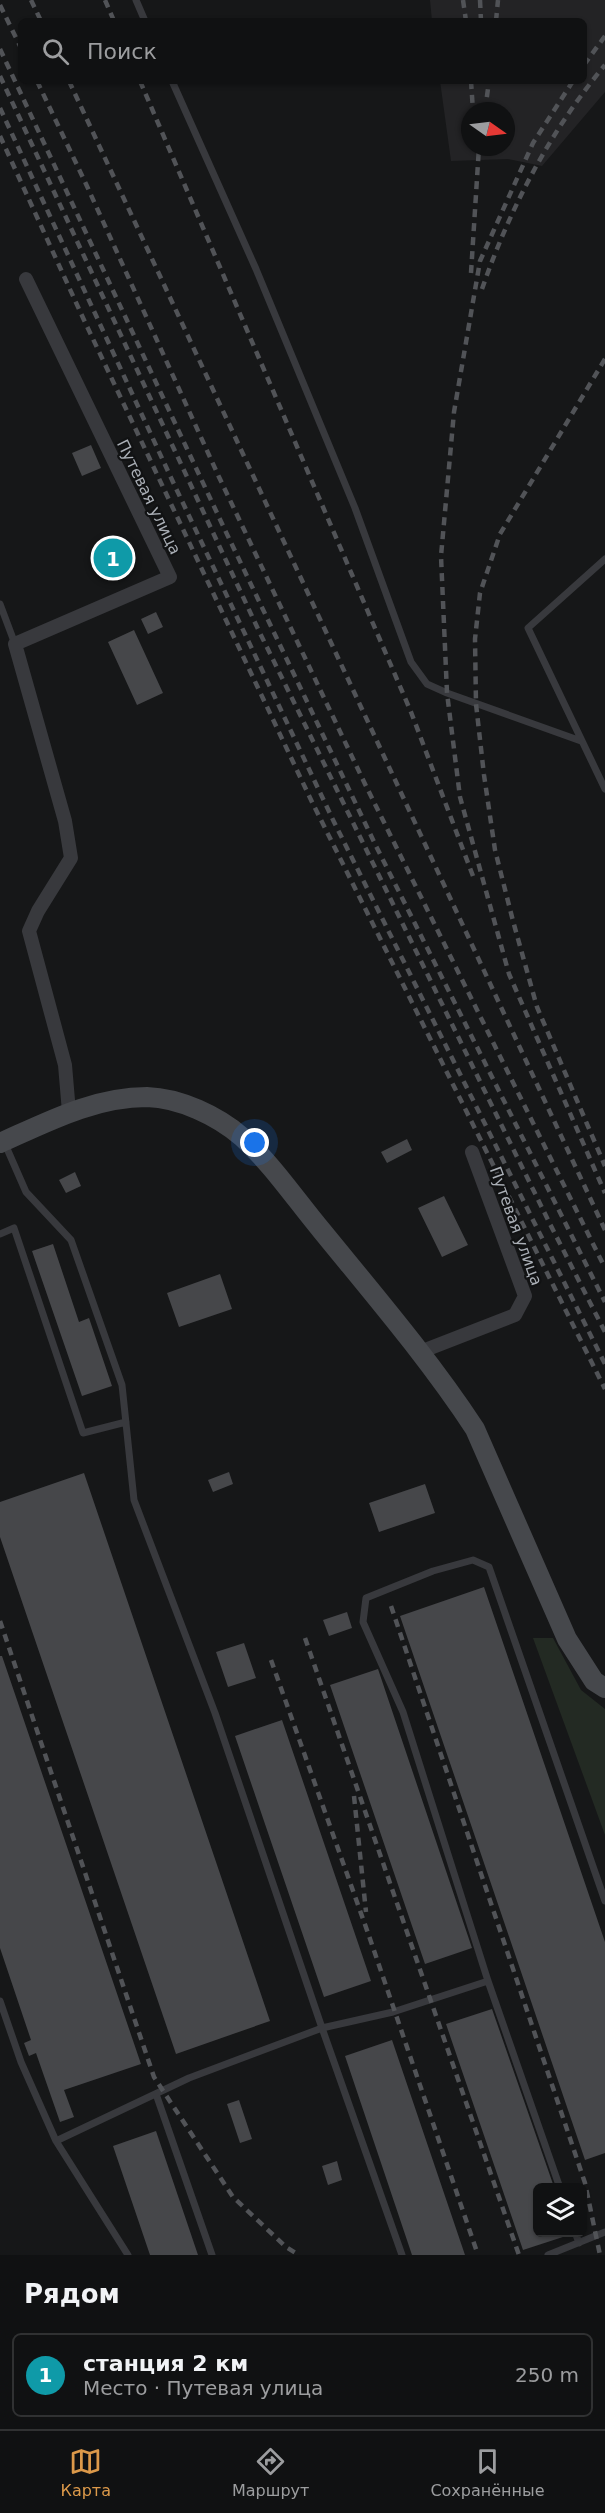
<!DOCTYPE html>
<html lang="ru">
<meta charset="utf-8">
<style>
:root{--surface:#101112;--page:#1e1f20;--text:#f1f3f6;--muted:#9c9d9f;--line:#303132;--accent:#dc994a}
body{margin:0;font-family:"DejaVu Sans",sans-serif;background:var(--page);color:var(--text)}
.controls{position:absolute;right:18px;bottom:18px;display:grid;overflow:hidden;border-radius:9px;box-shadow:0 2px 4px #0004}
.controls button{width:54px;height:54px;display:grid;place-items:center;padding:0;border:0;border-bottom:2px solid var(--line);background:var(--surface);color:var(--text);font:30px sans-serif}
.compass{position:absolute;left:461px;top:102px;width:54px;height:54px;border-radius:50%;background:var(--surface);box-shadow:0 2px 4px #0004;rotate:104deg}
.you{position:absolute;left:255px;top:1143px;width:21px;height:21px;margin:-15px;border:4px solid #fff;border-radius:50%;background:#1a73e8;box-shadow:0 0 0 9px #1a73e833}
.badge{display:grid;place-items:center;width:39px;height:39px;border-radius:50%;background:var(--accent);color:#fff;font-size:20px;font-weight:700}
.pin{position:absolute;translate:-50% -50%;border:3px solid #fff;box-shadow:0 2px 6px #0006}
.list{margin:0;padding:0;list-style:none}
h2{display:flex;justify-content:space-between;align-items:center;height:78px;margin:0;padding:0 24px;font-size:26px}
h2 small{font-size:20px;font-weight:400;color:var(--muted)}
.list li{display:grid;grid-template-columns:39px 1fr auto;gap:18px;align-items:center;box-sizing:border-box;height:84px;margin:0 12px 12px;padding:0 12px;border:2px solid var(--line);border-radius:9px}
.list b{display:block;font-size:22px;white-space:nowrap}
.list p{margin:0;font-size:20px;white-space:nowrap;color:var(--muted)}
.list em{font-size:20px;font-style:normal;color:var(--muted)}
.icon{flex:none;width:33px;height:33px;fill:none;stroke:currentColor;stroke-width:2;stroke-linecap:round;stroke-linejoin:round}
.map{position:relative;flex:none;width:605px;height:2255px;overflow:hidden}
.search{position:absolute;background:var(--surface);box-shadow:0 2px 4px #0004;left:18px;right:18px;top:18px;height:66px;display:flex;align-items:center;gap:15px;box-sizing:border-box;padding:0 21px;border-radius:9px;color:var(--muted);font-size:22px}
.sheet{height:174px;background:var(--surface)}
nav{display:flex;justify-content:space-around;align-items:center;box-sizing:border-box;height:84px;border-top:2px solid var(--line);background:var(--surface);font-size:16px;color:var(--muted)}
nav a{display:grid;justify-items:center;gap:3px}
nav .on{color:var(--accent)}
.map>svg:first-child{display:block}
.built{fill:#232325;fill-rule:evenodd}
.green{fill:#232a23}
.building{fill:#46474a}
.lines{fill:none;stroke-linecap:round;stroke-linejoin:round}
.lane{stroke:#38393d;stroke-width:7}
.street{stroke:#38393d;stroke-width:14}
.secondary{stroke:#46484c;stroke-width:20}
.rail{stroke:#515357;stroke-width:4.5;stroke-dasharray:8 6;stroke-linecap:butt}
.labels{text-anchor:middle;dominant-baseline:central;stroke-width:4.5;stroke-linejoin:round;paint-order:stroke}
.street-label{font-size:16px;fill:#aaafb6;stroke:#111213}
</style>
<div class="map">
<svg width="605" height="2255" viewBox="0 0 605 2255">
<rect width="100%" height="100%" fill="#161718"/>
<path class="built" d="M 430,0 L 605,0 L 605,92 L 542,166 L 508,159 L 451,161 L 440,81 L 584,81 L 584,21 L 432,21 ZM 470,111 L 506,111 L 506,147 L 470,147 Z"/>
<path class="green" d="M 533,1638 L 553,1638 L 581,1690 L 605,1709 L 605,1835 Z"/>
<path class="building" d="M 91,445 L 101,468 L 82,476 L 72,453 Z
M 117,541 L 127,567 L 109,574 L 99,549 Z
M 156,612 L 163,627 L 148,634 L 141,619 Z
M 134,630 L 163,693 L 137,705 L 108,642 Z
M 407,1139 L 412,1150 L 387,1163 L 381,1152 Z
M 75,1172 L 81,1186 L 66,1193 L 59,1180 Z
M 444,1196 L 468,1245 L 442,1257 L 418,1208 Z
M 53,1244 L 79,1322 L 89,1318 L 112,1386 L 82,1396 L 32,1251 Z
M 220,1274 L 232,1309 L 179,1327 L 167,1293 Z
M 229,1472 L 233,1484 L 213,1492 L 208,1480 Z
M 84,1473 L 270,2021 L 176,2054 L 0,1537 L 0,1502 Z
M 425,1484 L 435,1513 L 379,1532 L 369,1503 Z
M 484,1587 L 605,1942 L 605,2153 L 585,2160 L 400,1616 Z
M 347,1612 L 352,1628 L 329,1636 L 323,1620 Z
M 244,1643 L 256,1678 L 228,1687 L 216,1652 Z
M 0,1656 L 2,1656 L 141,2064 L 64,2090 L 74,2117 L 60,2122 L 36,2053 L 29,2056 L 24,2043 L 31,2040 L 0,1948 Z
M 378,1669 L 472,1948 L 425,1964 L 330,1685 Z
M 282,1720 L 371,1981 L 324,1997 L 235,1736 Z
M 492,2009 L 554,2187 L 537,2187 L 537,2232 L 569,2232 L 569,2235 L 523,2250 L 446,2024 Z
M 392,2040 L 465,2255 L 412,2255 L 345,2056 Z
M 239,2100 L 252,2139 L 240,2143 L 227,2104 Z
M 156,2131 L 198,2255 L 150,2255 L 113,2146 Z
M 337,2161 L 342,2180 L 328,2185 L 322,2166 Z"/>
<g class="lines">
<path class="lane" d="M 136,0 L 145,21
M 172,81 L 256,269 L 355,508 L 411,662 L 427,684 L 447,693 L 581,741
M 605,559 L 528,628 L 605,789
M 0,604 L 15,644
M 5,1144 L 26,1192 L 71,1240 L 122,1385 L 134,1500 L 215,1713 L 322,2028 L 402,2255
M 0,1234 L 14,1228 L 83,1433 L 126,1422
M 0,2001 L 21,2062 L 56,2141 L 128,2255
M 156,2094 L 212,2255
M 56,2141 L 189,2078 L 322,2028 L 393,2012 L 488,1981
M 560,2188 L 488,1981 L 403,1712 L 363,1622 L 366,1598 L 433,1571 L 473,1560 L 489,1567 L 605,1901
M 575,2232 L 579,2243
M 548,2255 L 605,2232"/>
<path class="street" d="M 26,279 L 170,577 L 15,644 L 65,821 L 71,858 L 38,911 L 29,931 L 65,1065 L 69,1112
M 420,1352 L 515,1315 L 525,1296 L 472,1152"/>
<path class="secondary" d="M 0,1143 C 47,1122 94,1097 147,1097 C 180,1098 218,1116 242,1137 C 272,1164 296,1200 322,1231 C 375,1296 429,1359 475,1429 L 567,1639 L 594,1681 L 605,1688"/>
<path class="rail" d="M 31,0 L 41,21
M 105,0 L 114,21
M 463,0 L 466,21
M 480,0 L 481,21
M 0,5 L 21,48
M 496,21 L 498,0
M 0,49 L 225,530 L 376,846 L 605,1302
M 584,65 L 605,36
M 0,76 L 258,629 L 550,1224 L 605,1332
M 37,81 L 86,184 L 219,477 L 365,784 L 605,1268
M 69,81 L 605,1230
M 140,81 L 411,712 L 473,876
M 471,81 L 473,111
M 573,81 L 533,143 L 480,261 L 454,412 L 441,556 L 447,693 L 460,797 L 509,974 L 605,1193
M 0,108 L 173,482 L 334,822 L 605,1364
M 485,111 L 489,81
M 0,136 L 84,320 L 312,802 L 605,1389
M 471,273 L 479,147
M 482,289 C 510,208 550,131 605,65
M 605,359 L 500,534 L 480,593 L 475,639 L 476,704 L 484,775 L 495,850 L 513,921 L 537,1007 L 605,1166
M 391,1606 L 585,2183 L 600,2255
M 0,1621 L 154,2077 L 233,2197 L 286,2247 L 299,2255
M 305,1638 L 519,2255
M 271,1660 L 368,1933 L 478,2255
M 354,1796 L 366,1912"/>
</g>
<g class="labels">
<g class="street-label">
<text transform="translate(149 497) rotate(64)">Путевая улица</text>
<text transform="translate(516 1226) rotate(70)">Путевая улица</text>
</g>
</g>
</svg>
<div class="controls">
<button><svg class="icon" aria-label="layers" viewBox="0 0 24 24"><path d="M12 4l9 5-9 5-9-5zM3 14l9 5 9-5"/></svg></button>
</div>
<svg class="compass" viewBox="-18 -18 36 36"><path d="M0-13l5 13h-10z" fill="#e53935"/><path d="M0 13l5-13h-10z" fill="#9c9d9f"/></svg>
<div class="you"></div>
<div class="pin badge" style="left:113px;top:558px;background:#0f9aa8">1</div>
<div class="search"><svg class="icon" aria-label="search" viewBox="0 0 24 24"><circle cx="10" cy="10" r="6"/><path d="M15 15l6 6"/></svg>Поиск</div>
</div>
<section class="sheet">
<h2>Рядом<small></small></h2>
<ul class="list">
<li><span class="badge" style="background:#0f9aa8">1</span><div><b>станция 2 км</b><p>Место · Путевая улица</p></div><em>250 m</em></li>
</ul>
</section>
<nav>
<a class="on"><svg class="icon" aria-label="map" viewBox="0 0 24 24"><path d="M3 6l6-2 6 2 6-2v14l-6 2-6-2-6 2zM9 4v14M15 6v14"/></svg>Карта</a>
<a><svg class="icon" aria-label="directions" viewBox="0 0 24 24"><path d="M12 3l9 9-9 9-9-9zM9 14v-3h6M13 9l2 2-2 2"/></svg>Маршрут</a>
<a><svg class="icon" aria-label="saved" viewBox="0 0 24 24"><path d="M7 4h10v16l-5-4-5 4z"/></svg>Сохранённые</a>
</nav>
